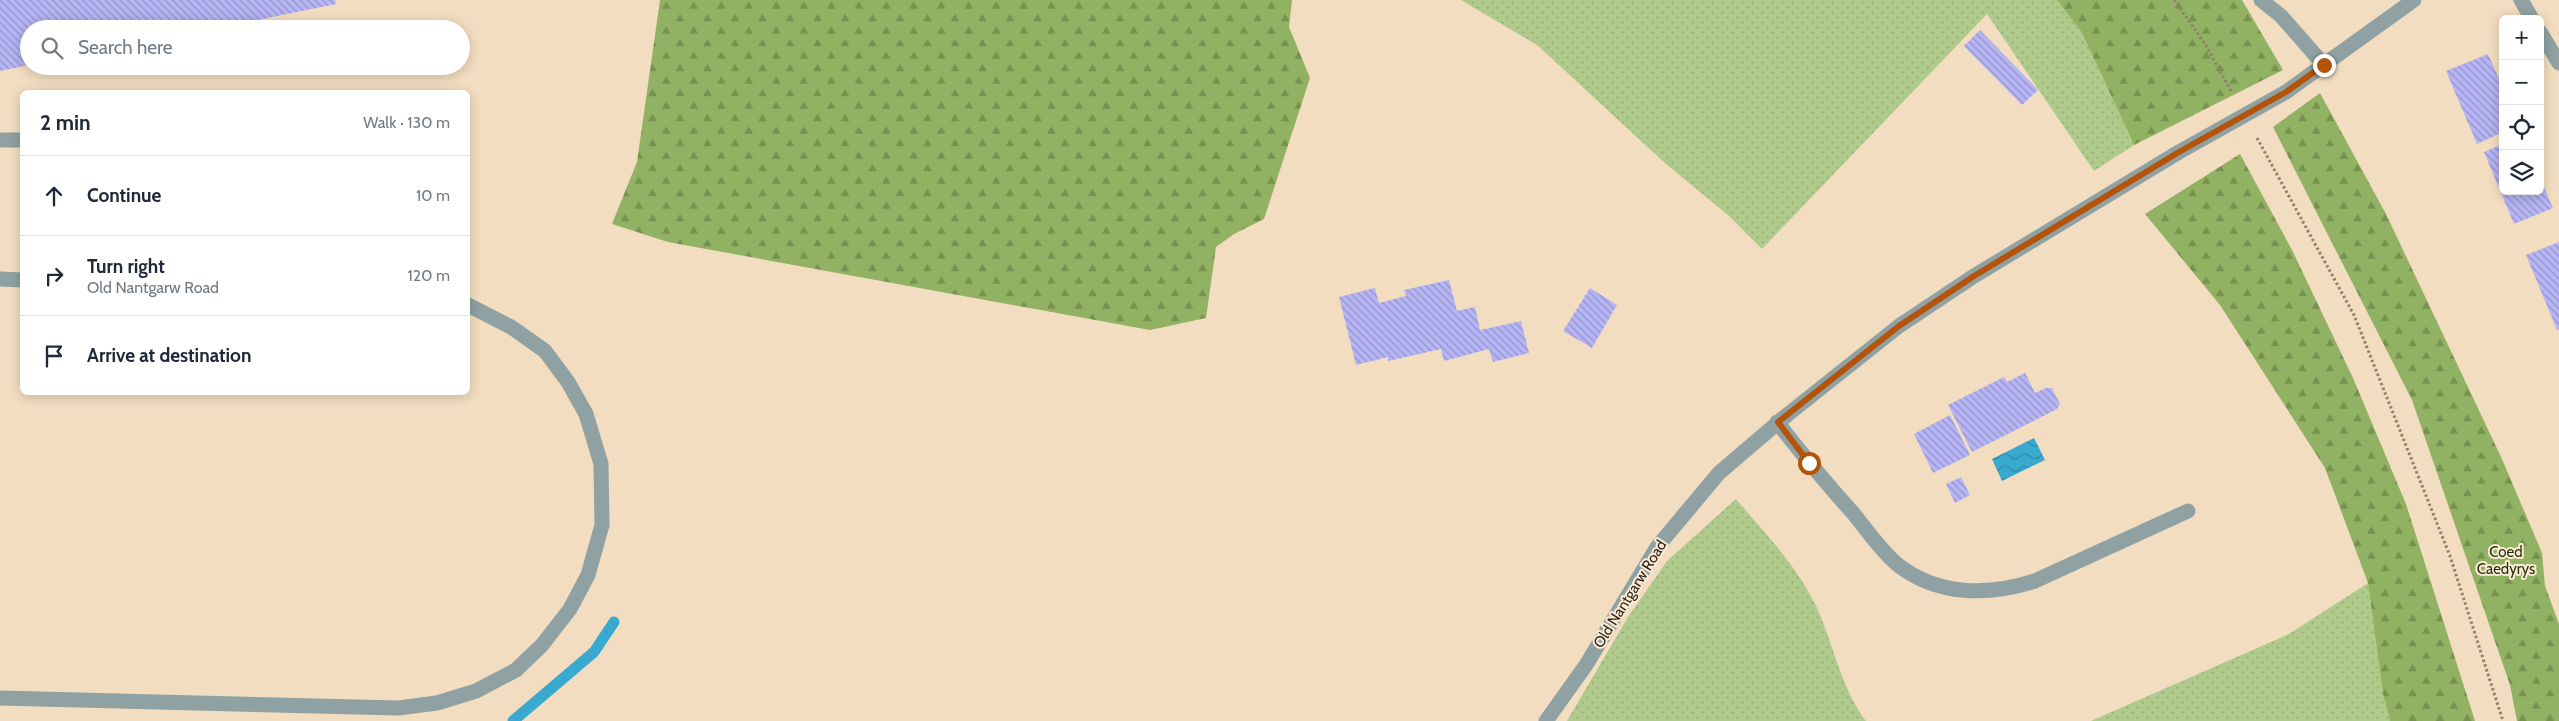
<!DOCTYPE html>
<meta charset="utf-8">
<style>
:root{--surface:#fff;--page:#f6f6f7;--text:#1f2937;--muted:#747a83;--line:#e0e1e3}
body{margin:0;font-family:Cabin,sans-serif;background:var(--page);color:var(--text)}
.controls{position:absolute;right:15px;top:15px;display:grid;overflow:hidden;border-radius:8px;box-shadow:0 2px 12px #0003}
.controls button{width:45px;height:45px;display:grid;place-items:center;padding:0;border:0;border-bottom:1px solid var(--line);background:var(--surface);color:var(--text);font:25px sans-serif}
.stop{position:absolute;width:15px;height:15px;margin:-11px;border:4px solid #b45309;border-radius:50%;background:#fff}
.stop.end{background:#b45309;border-color:#fff;box-shadow:0 1px 5px #0008}
.list{margin:0;padding:0;list-style:none}
h2{display:flex;justify-content:space-between;align-items:center;height:65px;margin:0;padding:0 20px;font-size:21px}
h2 small{font-size:16px;font-weight:400;color:var(--muted)}
.list li{display:grid;grid-template-columns:32px 1fr auto;gap:15px;align-items:center;box-sizing:border-box;height:80px;padding:0 20px;border-top:1px solid var(--line)}
.list b{display:block;font-size:19px;white-space:nowrap}
.list p{margin:0;font-size:16px;white-space:nowrap;color:var(--muted)}
.list em{font-size:16px;font-style:normal;color:var(--muted)}
.icon{flex:none;width:28px;height:28px;fill:none;stroke:currentColor;stroke-width:2;stroke-linecap:round;stroke-linejoin:round}
.map{position:relative;flex:none;width:2559px;height:721px;overflow:hidden}
.search{position:absolute;background:var(--surface);box-shadow:0 2px 12px #0003;left:20px;top:20px;width:450px;height:55px;display:flex;align-items:center;gap:12px;box-sizing:border-box;padding:0 18px;border-radius:28px;color:var(--muted);font-size:19px}
.panel{position:absolute;background:var(--surface);box-shadow:0 2px 12px #0003;left:20px;top:90px;width:450px;height:305px;border-radius:8px}
.map>svg:first-child{display:block}
.grass{fill:url(#grass-dots)}
.forest{fill:url(#forest-firs)}
.water{fill:url(#water-waves)}
.lines{fill:none;stroke-linecap:round;stroke-linejoin:round}
.stream{stroke:#3aa9cf;stroke-width:11}
.building{fill:url(#building-back-hatch)}
.path{stroke:#8f816d;stroke-width:3;stroke-dasharray:2.5 2.5;stroke-linecap:butt}
.lane{stroke:#8fa1a3;stroke-width:15}
.street{stroke:#8fa1a3;stroke-width:15}
.street-bridge{stroke:#8fa1a3;stroke-width:15}
.route{stroke:#b45309;stroke-width:6}
.labels{text-anchor:middle;dominant-baseline:central;stroke-width:4;stroke-linejoin:round;paint-order:stroke}
.park-label{font-size:15px;fill:#24310f;stroke:#fcebd4}
.street-label{font-size:15px;fill:#2c2419;stroke:#fcebd4}
</style>
<div class="map">
<svg width="2559" height="721" viewBox="0 0 2559 721">
<defs>
<pattern id="grass-dots" width="8" height="8" patternUnits="userSpaceOnUse" patternTransform="scale(1.25)"><rect width="8" height="8" fill="#afca8b"/><path d="M2 2h.1M6 6h.1" fill="none" stroke="#97ad77" stroke-width="1.8" stroke-linecap="round"/></pattern>
<pattern id="forest-firs" width="22" height="20" patternUnits="userSpaceOnUse" patternTransform="scale(1.25)"><rect width="22" height="20" fill="#91b262"/><path d="M5 1l3.5 6h-7zM16 11l3.5 6h-7z" fill="#779150"/></pattern>
<pattern id="water-waves" width="16" height="10" patternUnits="userSpaceOnUse" patternTransform="scale(1.25)"><rect width="16" height="10" fill="#3aa9cf"/><path d="M0 5q4-4 8 0t8 0" fill="none" stroke="#3189a7"/></pattern>
<pattern id="building-back-hatch" width="6" height="6" patternUnits="userSpaceOnUse" patternTransform="scale(1.25)"><rect width="6" height="6" fill="#b6b5f5"/><path d="M-1 5l2 2M0 0l6 6M5-1l2 2" fill="none" stroke="#9493c6"/></pattern>
</defs>
<rect width="100%" height="100%" fill="#f2ddc0"/>
<path class="grass" d="M 1461,0 L 2057,0 L 2082,33 L 2134,145 L 2094,171 L 1987,14 L 1762,249 L 1729,216 L 1666,164 L 1537,45 Z
M 1736,499 C 1764,532 1797,566 1816,606 C 1833,642 1841,689 1866,721 L 1567,721 L 1628,617 L 1667,561 Z
M 2368,583 L 2383,694 L 2390,721 L 2091,721 L 2289,634 Z"/>
<path class="forest" d="M 660,0 L 1292,0 L 1289,27 L 1310,78 L 1264,219 L 1234,234 L 1216,247 L 1206,318 L 1150,330 L 668,242 L 612,224 L 637,162 Z
M 2057,0 L 2242,0 L 2283,70 L 2134,145 L 2082,33 Z
M 2320,93 L 2386,214 L 2502,459 L 2542,553 L 2545,586 L 2559,624 L 2559,721 L 2517,721 L 2510,685 L 2412,400 L 2273,127 Z
M 2240,154 L 2292,250 L 2353,378 L 2406,504 L 2475,721 L 2390,721 L 2383,694 L 2368,583 L 2325,468 L 2220,305 L 2145,214 Z"/>
<path class="water" d="M 2034,438 L 2045,460 L 2002,481 L 1992,459 Z"/>
<g class="lines">
<path class="stream" d="M 513,721 L 594,652 L 614,622"/>
</g>
<path class="building" d="M 0,0 L 335,0 L 336,4 L 213,29 L 29,29 L 29,65 L 0,71 Z
M 1980,30 L 2038,90 L 2022,105 L 1964,46 Z
M 2488,54 L 2503,88 L 2503,132 L 2477,144 L 2446,71 Z
M 2503,144 L 2503,191 L 2540,191 L 2540,178 L 2553,208 L 2514,224 L 2484,152 Z
M 2559,242 L 2559,329 L 2557,330 L 2526,255 Z
M 1449,280 L 1457,311 L 1475,307 L 1480,330 L 1521,321 L 1529,353 L 1493,362 L 1489,349 L 1444,361 L 1441,349 L 1388,361 L 1388,357 L 1356,365 L 1339,297 L 1375,288 L 1379,303 L 1406,296 L 1404,290 Z
M 1590,288 L 1617,305 L 1592,348 L 1563,331 Z
M 2025,373 L 2035,393 L 2046,388 L 2052,388 L 2060,404 L 2057,409 L 1972,452 L 1948,405 L 2004,377 L 2007,382 Z
M 1950,415 L 1970,455 L 1933,473 L 1914,434 Z
M 1961,477 L 1970,495 L 1955,503 L 1946,484 Z"/>
<g class="lines">
<path class="path" d="M 2174,0 L 2205,44 L 2231,91
M 2257,138 L 2354,315 L 2450,556 L 2503,721"/>
<path class="lane" d="M 2261,0 L 2281,16 L 2324,65
M 0,140 L 22,140
M 0,279 L 22,280
M 1777,422 C 1802,454 1827,484 1853,513 C 1867,530 1881,551 1898,565 C 1938,596 1988,596 2035,581 L 2188,511
M 0,698 L 398,708 L 437,703 L 476,691 L 516,670 L 542,645 L 570,609 L 588,575 L 602,525 L 601,464 L 586,414 L 568,382 L 545,351 L 511,327 L 468,305"/>
<path class="street" d="M 2521,0 L 2532,19
M 2540,32 L 2559,63
M 2286,92 L 2414,0
M 1546,721 L 1586,665 L 1657,547 L 1719,473 L 1787,415 L 1899,326 L 1974,276 L 2179,152"/>
<path class="street-bridge" d="M 2179,152 L 2286,92"/>
</g>
<g class="lines">
<path class="route" d="M 1809,463 L 1778,422 L 1899,326 L 1974,276 L 2179,152 L 2286,92 L 2324,65"/>
</g>
<g class="labels">
<g class="park-label">
<text x="2506" y="552">Coed<tspan x="2506" dy="17">Caedyrys</tspan></text>
</g>
<g class="street-label">
<text transform="translate(1630 594) rotate(-58)">Old Nantgarw Road</text>
</g>
</g>
</svg>
<div class="controls">
<button>+</button>
<button>−</button>
<button><svg class="icon" aria-label="locate" viewBox="0 0 24 24"><circle cx="12" cy="12" r="6"/><path d="M12 2v4M12 18v4M2 12h4M18 12h4"/></svg></button>
<button><svg class="icon" aria-label="layers" viewBox="0 0 24 24"><path d="M12 4l9 5-9 5-9-5zM3 14l9 5 9-5"/></svg></button>
</div>
<div class="stop" style="left:1809px;top:463px"></div>
<div class="stop end" style="left:2324px;top:65px"></div>
<div class="search"><svg class="icon" aria-label="search" viewBox="0 0 24 24"><circle cx="10" cy="10" r="6"/><path d="M15 15l6 6"/></svg>Search here</div>
<section class="panel">
<h2>2 min<small>Walk · 130 m</small></h2>
<ul class="list">
<li><svg class="icon" aria-label="ahead" viewBox="0 0 24 24"><path d="M12 20V5M6 11l6-6 6 6"/></svg><div><b>Continue</b></div><em>10 m</em></li>
<li><svg class="icon" aria-label="right" viewBox="0 0 24 24"><path d="M7 20v-9h11M14 6l5 5-5 5"/></svg><div><b>Turn right</b><p>Old Nantgarw Road</p></div><em>120 m</em></li>
<li><svg class="icon" aria-label="arrive" viewBox="0 0 24 24"><path d="M6 21V4h12l-3 4 3 4H6"/></svg><div><b>Arrive at destination</b></div></li>
</ul>
</section>
</div>
